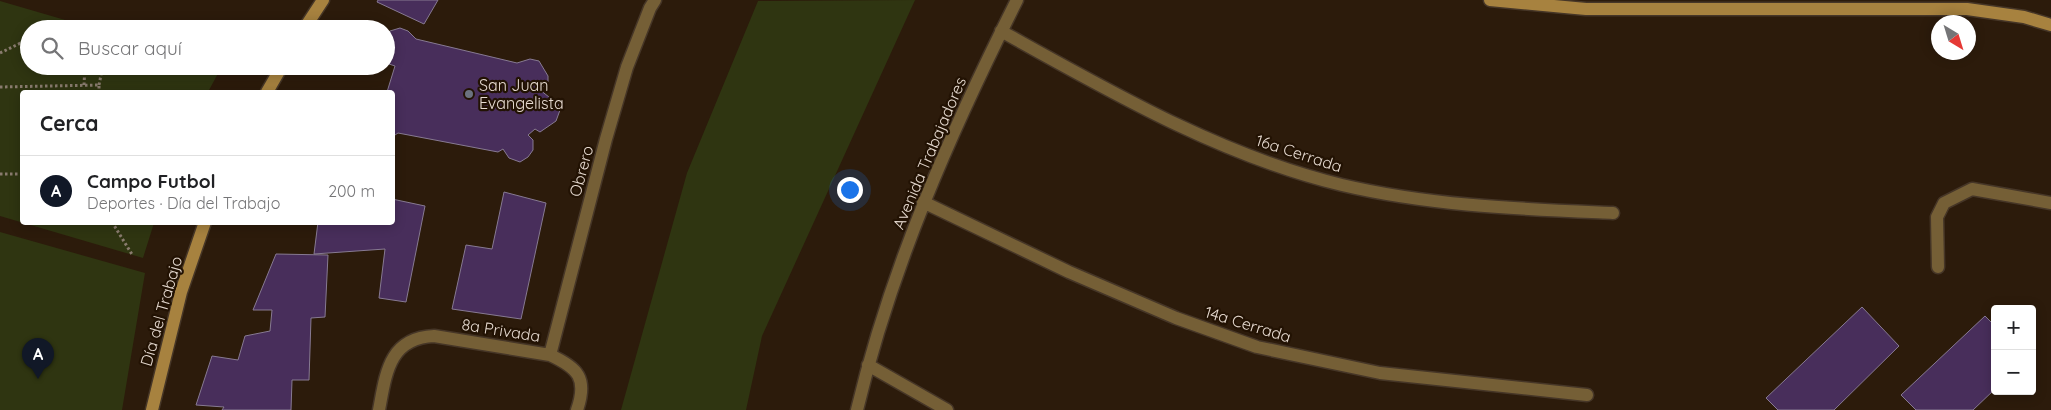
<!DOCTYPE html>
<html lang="es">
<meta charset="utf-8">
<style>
:root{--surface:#fff;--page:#f6f6f6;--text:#202124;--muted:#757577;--line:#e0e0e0;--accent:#111827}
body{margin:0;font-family:Quicksand,sans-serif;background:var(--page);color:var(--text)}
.controls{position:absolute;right:15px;bottom:15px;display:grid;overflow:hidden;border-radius:5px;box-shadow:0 2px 12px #0003}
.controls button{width:45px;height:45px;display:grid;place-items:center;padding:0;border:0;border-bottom:1px solid var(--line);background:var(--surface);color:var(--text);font:25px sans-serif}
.compass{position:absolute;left:1931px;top:15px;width:45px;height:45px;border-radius:50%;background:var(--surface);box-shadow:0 2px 12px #0003;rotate:142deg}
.you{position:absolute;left:849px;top:189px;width:18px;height:18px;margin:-12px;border:4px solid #fff;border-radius:50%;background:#1a73e8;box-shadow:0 0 0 8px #1a73e833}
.badge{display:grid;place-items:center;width:32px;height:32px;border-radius:50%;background:var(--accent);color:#fff;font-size:16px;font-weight:700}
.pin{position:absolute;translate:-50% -41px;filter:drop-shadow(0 1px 2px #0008)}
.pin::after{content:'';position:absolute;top:26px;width:18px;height:15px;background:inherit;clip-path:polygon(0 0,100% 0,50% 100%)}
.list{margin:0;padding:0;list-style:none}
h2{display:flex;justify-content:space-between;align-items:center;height:65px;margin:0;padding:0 20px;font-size:21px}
h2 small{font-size:16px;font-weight:400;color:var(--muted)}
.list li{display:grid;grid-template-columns:32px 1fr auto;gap:15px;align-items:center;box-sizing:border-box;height:70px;padding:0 20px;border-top:1px solid var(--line)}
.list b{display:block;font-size:19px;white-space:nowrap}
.list p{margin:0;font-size:16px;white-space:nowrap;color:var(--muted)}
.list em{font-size:16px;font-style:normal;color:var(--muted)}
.icon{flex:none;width:28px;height:28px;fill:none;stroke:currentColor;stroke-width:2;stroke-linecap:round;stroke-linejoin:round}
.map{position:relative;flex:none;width:2051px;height:410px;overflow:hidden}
.search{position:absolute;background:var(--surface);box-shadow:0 2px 12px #0003;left:20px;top:20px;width:375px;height:55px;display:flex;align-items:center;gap:12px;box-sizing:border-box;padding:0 18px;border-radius:28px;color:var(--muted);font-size:19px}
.panel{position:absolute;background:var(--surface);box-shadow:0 2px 12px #0003;left:20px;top:90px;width:375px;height:135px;border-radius:5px}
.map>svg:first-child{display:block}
.green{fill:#2f3511}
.building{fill:#482e5b;stroke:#877a92}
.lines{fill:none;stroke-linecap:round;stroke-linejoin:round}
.lane-casing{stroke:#463627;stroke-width:15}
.street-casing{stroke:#463627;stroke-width:15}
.secondary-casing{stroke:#463627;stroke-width:15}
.path{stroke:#897b6e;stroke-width:3;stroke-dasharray:2.5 2.5;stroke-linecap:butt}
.lane{stroke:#755f36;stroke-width:12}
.street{stroke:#755f36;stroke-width:12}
.secondary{stroke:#a7823f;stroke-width:12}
.worship-dot{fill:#6b7280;stroke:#221203;stroke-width:2}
.labels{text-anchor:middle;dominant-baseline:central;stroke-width:4.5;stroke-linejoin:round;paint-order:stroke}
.poi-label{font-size:16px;fill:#e7dbd1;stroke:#221203;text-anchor:start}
.street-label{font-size:16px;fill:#e7dbd1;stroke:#221203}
</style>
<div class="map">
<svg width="2051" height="410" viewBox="0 0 2051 410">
<rect width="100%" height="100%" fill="#2c1b0b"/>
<path class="green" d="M 915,0 L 762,336 L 746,410 L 621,410 L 687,173 L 758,1 Z
M 0,1 L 96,29 L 29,29 L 29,66 L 222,66 L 208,92 L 22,92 L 22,222 L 154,223 L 143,258 L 0,216 Z
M 0,232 L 145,273 L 122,410 L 0,410 Z"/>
<path class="building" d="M 378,0 L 438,0 L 424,24 L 377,2 Z
M 400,28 L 408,31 L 416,39 L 517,63 L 530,59 L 539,61 L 548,76 L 548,82 L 540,90 L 558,104 L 560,110 L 556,121 L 540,132 L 535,129 L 528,135 L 533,140 L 533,150 L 528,157 L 520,162 L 509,158 L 503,149 L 498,152 L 398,133 L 392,137 L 392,92 L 387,92 L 395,66 L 386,63 L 386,35 L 390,31 Z
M 504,192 L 546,203 L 521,319 L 452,309 L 466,245 L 492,249 Z
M 392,199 L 425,206 L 406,302 L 379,298 L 385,249 L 314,254 L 318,222 L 392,222 Z
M 276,254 L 328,255 L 325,317 L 311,318 L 309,380 L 292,380 L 291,410 L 222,410 L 224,407 L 196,405 L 212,356 L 238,360 L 245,336 L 270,331 L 272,310 L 253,310 Z
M 1862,307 L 1899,346 L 1834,410 L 1778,410 L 1766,398 Z
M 1985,316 L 1995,326 L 1995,389 L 1973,410 L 1916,410 L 1901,395 Z"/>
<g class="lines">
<g class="lane-casing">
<path id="lane" d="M 1938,267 L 1937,217 L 1944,203 L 1972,189 L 2051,203"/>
</g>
<g class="street-casing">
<path id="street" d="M 1001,31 C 1109,91 1221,156 1342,185 C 1431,206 1522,209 1613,213
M 923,202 L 1069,272 L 1176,318 L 1257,347 L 1380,373 L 1587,395
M 550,355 L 606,139 L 627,67 L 650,8 L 655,0
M 868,365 L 947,410
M 379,410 C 386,373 389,338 434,336 L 550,355 C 578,368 588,378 577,410
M 857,410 C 891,267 951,131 1017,0"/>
</g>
<g class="secondary-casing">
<path id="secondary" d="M 1490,0 L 1586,9 L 1967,9 L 2024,17 L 2051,25
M 304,29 L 323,0
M 267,92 L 282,66
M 152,410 L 181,292 L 205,222"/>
</g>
<path class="path" d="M 51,29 L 55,27
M 0,53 L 29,39
M 84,85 L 85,66
M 99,85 L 102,70 L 191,68
M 0,87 L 99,85 L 99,92
M 0,174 L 22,174
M 112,222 L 133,256"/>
<use href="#lane" class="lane"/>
<use href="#street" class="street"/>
<use href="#secondary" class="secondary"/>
</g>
<circle class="worship-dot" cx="469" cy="94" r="5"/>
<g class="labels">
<g class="poi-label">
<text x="479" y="85">San Juan<tspan x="479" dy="18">Evangelista</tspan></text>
</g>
<g class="street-label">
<text transform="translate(929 153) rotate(-67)">Avenida Trabajadores</text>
<text transform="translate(1299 153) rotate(18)">16a Cerrada</text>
<text transform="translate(581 171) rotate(-75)">Obrero</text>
<text transform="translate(161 311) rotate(-74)">Día del Trabajo</text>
<text transform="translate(1248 324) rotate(17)">14a Cerrada</text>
<text transform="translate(501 330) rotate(9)">8a Privada</text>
</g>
</g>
</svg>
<div class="controls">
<button>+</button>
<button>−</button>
</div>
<svg class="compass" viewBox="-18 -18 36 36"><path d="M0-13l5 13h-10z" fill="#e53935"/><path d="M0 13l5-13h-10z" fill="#757577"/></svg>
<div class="you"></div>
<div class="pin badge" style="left:38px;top:379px">A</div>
<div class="search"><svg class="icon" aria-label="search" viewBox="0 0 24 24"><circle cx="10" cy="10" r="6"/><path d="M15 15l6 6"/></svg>Buscar aquí</div>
<section class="panel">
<h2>Cerca<small></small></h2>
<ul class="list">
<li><span class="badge">A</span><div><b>Campo Futbol</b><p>Deportes · Día del Trabajo</p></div><em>200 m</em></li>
</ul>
</section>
</div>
